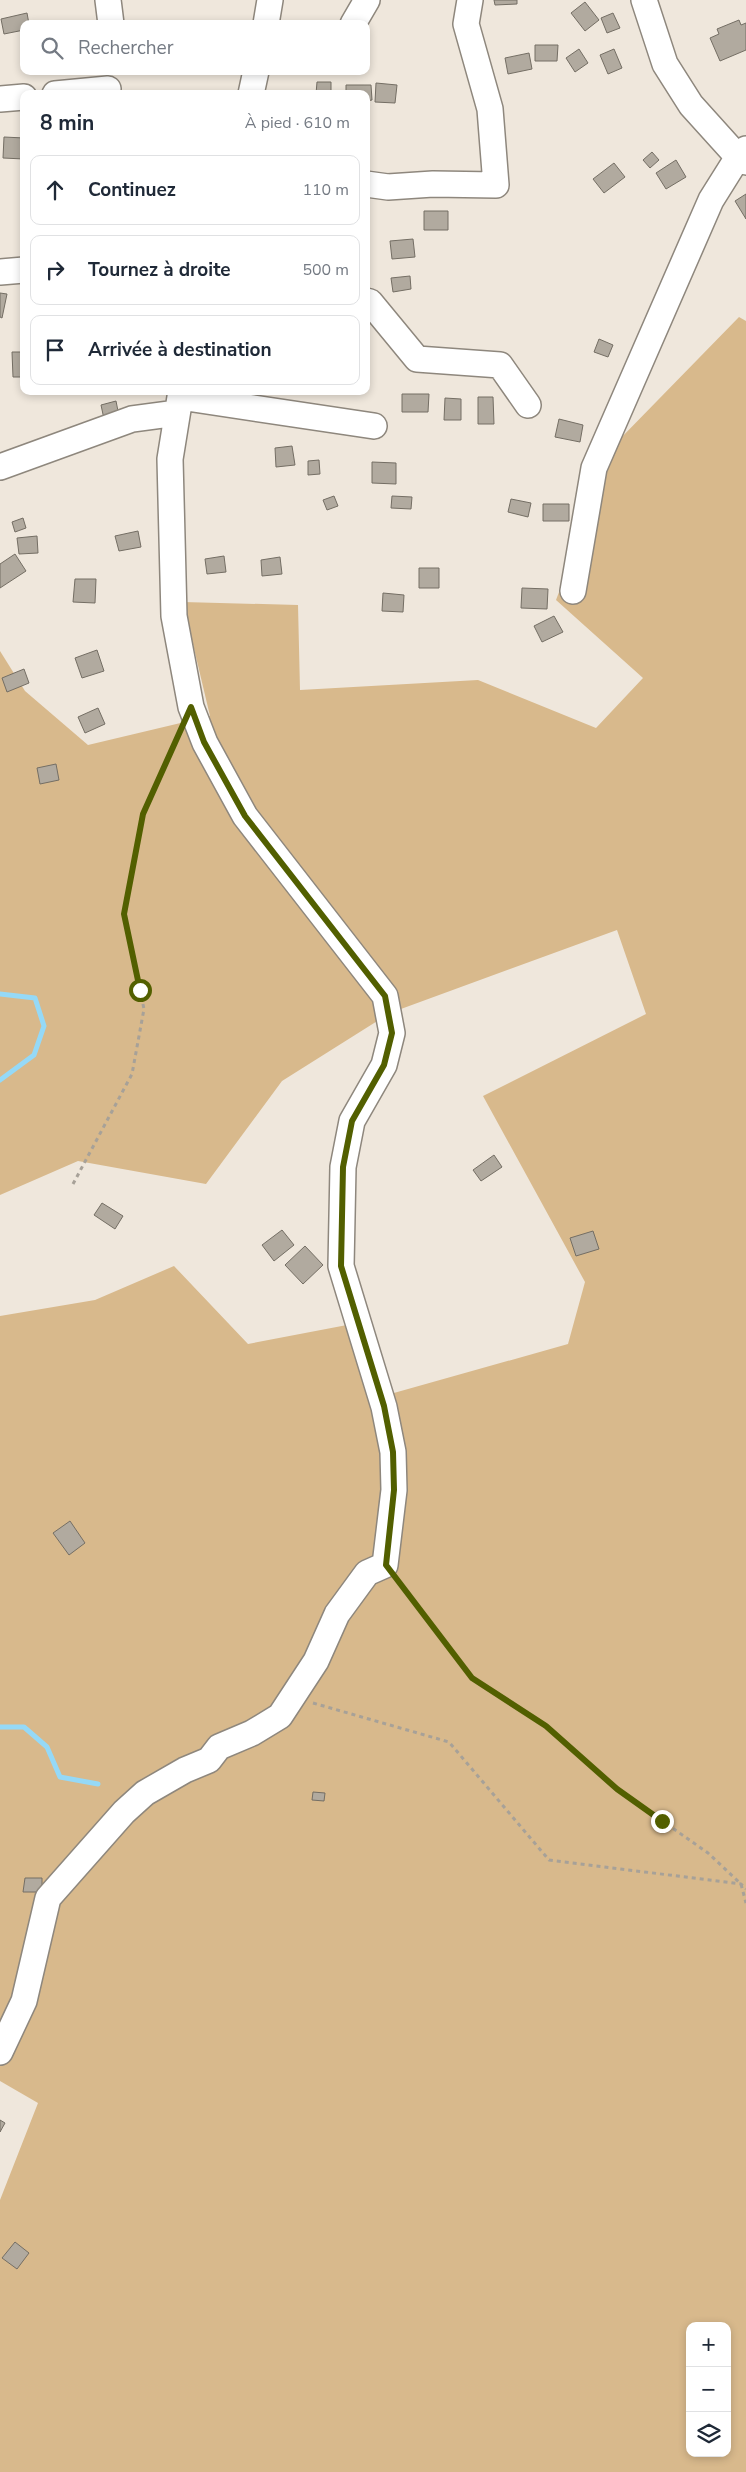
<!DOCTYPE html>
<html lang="fr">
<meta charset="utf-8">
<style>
:root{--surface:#fff;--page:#f2f2f3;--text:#1f2937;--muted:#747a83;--line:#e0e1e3}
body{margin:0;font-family:"Nunito Sans",sans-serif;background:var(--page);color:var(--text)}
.controls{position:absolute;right:15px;bottom:15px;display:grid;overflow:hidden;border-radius:10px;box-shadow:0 2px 8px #0003}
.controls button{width:45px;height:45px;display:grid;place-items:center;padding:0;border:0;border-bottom:1px solid var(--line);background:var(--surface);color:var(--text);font:25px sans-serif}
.stop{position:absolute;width:15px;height:15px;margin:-11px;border:4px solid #525f00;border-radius:50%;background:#fff}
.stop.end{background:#525f00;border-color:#fff;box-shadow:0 1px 5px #0008}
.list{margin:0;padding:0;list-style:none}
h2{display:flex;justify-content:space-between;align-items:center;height:65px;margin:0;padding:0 20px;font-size:21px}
h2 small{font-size:16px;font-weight:400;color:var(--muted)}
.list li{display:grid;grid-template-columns:32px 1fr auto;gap:15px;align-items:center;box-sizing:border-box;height:70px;margin:0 10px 10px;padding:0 10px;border:1px solid var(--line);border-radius:10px}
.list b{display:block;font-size:19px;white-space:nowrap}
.list em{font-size:16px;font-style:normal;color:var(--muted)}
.icon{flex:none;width:28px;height:28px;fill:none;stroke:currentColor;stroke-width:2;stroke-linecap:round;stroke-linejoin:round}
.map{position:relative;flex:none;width:746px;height:2472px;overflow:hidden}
.search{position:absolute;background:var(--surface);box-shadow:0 2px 8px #0003;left:20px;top:20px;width:350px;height:55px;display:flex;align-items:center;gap:12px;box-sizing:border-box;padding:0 18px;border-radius:10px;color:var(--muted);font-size:19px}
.panel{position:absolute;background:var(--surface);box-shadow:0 2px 8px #0003;left:20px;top:90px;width:350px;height:305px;border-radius:10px}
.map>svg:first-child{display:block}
.green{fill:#d8b98c;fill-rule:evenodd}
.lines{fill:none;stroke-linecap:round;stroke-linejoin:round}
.stream{stroke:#95d9f7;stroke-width:5}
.building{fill:#b1aa9f;stroke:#746e64}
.minor-casing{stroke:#8e877d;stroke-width:28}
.path{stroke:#a7a198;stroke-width:3;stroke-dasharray:4 4;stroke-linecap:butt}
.minor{stroke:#fff;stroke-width:25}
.route{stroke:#525f00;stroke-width:6}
</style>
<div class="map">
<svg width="746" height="2472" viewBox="0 0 746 2472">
<rect width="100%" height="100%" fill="#efe7dc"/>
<path class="green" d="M 739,317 L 746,321 L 746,2472 L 0,2472 L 0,2200 L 38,2103 L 0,2081 L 0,1316 L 95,1300 L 174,1266 L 248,1344 L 347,1325 L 369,1400 L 568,1344 L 585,1282 L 483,1096 L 646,1014 L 617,930 L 390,1013 L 282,1081 L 206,1184 L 78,1161 L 0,1195 L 0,651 L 25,691 L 88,745 L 210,716 L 183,602 L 298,605 L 300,690 L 478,680 L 596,728 L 643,678 L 556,600 L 616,443 ZM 690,2326 L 727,2326 L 727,2453 L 690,2453 Z"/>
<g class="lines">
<path class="stream" d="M 0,994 L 35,998 L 44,1026 L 34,1055 L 0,1080
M 0,1727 L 24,1727 L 47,1747 L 60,1777 L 98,1784"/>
</g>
<path class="building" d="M 494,0 L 517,0 L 517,4 L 495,5 Z
M 585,2 L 599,20 L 585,31 L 571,13 Z
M 27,13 L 29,24 L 24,24 L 24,30 L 4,34 L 1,19 Z
M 613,13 L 620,28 L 607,33 L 601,18 Z
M 739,20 L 741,25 L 746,23 L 746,50 L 720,61 L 710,38 L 719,34 L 717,29 Z
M 535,45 L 558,45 L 557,61 L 535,61 Z
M 579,49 L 588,63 L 575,72 L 566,58 Z
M 614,49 L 622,68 L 608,74 L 600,55 Z
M 529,53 L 532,69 L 508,74 L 505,58 Z
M 317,82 L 331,82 L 331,94 L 316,94 Z
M 376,83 L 397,85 L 395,103 L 375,102 Z
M 346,85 L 371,85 L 372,100 L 366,101 L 366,94 L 346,94 Z
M 4,137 L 24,138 L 24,159 L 3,158 Z
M 652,152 L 659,160 L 650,168 L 643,160 Z
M 676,160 L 686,177 L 666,189 L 656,173 Z
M 614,163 L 625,177 L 604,193 L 593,179 Z
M 746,194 L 746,219 L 735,201 Z
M 424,211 L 448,211 L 448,230 L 424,230 Z
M 413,239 L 415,257 L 392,259 L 390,241 Z
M 410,276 L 411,289 L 393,292 L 391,278 Z
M 0,293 L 7,294 L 2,318 L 0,317 Z
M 599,339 L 613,345 L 608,357 L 594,352 Z
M 12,352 L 24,352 L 24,377 L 13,377 Z
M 402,394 L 429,394 L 428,412 L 402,412 Z
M 478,397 L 493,397 L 494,424 L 478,424 Z
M 445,398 L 461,399 L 461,420 L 444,420 Z
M 116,401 L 119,416 L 104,419 L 101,405 Z
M 559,419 L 583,425 L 580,442 L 555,437 Z
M 292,446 L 295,465 L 276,467 L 275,448 Z
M 319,460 L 320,474 L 308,475 L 308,461 Z
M 372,462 L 396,463 L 396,484 L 372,483 Z
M 334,496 L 338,506 L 327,510 L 323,500 Z
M 392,496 L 412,497 L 411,509 L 391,508 Z
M 511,499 L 531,503 L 528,517 L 508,512 Z
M 543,504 L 569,504 L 569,521 L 543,521 Z
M 23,518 L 26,528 L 15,532 L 12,522 Z
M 138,531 L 141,547 L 119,551 L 115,536 Z
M 37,536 L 38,553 L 19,554 L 17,538 Z
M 15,554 L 26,571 L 0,588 L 0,564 Z
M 224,556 L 226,572 L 207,574 L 205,559 Z
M 280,557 L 282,574 L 262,576 L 261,560 Z
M 419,568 L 439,568 L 439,588 L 419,588 Z
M 75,579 L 96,579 L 95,603 L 73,602 Z
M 522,588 L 548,589 L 547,609 L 521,608 Z
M 383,593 L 404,595 L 403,612 L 382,611 Z
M 554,616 L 563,632 L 542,642 L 534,626 Z
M 97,650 L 104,671 L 82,678 L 75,658 Z
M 24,669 L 29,683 L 7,692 L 2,678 Z
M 98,708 L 105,724 L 85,733 L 78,717 Z
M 56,764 L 59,780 L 40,784 L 37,768 Z
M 494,1155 L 502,1167 L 481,1181 L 473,1170 Z
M 102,1203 L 123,1216 L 115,1229 L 94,1215 Z
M 282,1230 L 294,1245 L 274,1261 L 262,1245 Z
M 593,1231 L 599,1249 L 576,1256 L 570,1238 Z
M 305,1246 L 323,1265 L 303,1284 L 285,1265 Z
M 70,1521 L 85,1543 L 69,1555 L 53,1533 Z
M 313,1792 L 325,1793 L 324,1801 L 312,1800 Z
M 25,1878 L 42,1878 L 42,1892 L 23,1892 Z
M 0,2120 L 5,2123 L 0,2132 Z
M 15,2242 L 29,2253 L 17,2269 L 2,2258 Z"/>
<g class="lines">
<g class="minor-casing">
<path id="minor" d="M 108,0 L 111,24
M 644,0 L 665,64 L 691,105 L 738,157 L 746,162
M 266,24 L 270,0
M 353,24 L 367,0
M 55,94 L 108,89
M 251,94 L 256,71
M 0,99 L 24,97
M 366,184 L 388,187 L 433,184 L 496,185 L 490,109 L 466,24 L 470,0
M 0,272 L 24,270
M 366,301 L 370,302 L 417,359 L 500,365 L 528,405
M 180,397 L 374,426
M 0,467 L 132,419 L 177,413
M 573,591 L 594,468 L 711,200 L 738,157 L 746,149
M 0,2052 L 24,2001 L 48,1898 L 124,1812 L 145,1793 L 185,1770 L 209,1760 L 219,1747 L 252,1733 L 280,1716 L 316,1661 L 337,1614 L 367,1573 L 385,1565 L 394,1490 L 393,1452 L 384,1407 L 341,1266 L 343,1167 L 352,1121 L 384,1065 L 392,1033 L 385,996 L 245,816 L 205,743 L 191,707 L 174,616 L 170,459 L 181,391"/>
</g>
<path class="path" d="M 73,1184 L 132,1074 L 144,1009 L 124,914 L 143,814 L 179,734
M 397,1579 L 472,1678 L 546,1726 L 617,1789 L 708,1853 L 741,1884 L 746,1903
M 313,1703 L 449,1742 L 549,1860 L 741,1884 L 746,1889"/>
<use href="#minor" class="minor"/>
</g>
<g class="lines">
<path class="route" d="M 140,990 L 124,914 L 143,814 L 191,707 L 204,742 L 245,816 L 385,996 L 392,1033 L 384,1065 L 352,1121 L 343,1167 L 341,1266 L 384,1406 L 393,1452 L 394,1490 L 386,1565 L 472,1678 L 546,1726 L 617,1789 L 662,1821"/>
</g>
</svg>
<div class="controls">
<button>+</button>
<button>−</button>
<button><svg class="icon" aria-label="layers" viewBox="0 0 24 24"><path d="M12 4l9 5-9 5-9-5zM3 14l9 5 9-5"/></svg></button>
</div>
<div class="stop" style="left:140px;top:990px"></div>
<div class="stop end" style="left:662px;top:1821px"></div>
<div class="search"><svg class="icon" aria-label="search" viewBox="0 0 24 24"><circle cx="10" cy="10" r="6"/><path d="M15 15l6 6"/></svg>Rechercher</div>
<section class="panel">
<h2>8 min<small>À pied · 610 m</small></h2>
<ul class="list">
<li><svg class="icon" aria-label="ahead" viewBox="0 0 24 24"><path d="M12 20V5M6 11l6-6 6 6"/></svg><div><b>Continuez</b></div><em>110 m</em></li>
<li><svg class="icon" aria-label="right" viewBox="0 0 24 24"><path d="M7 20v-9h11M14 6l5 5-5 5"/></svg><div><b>Tournez à droite</b></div><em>500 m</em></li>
<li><svg class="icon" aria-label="arrive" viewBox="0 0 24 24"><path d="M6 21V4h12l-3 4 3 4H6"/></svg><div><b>Arrivée à destination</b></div></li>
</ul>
</section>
</div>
